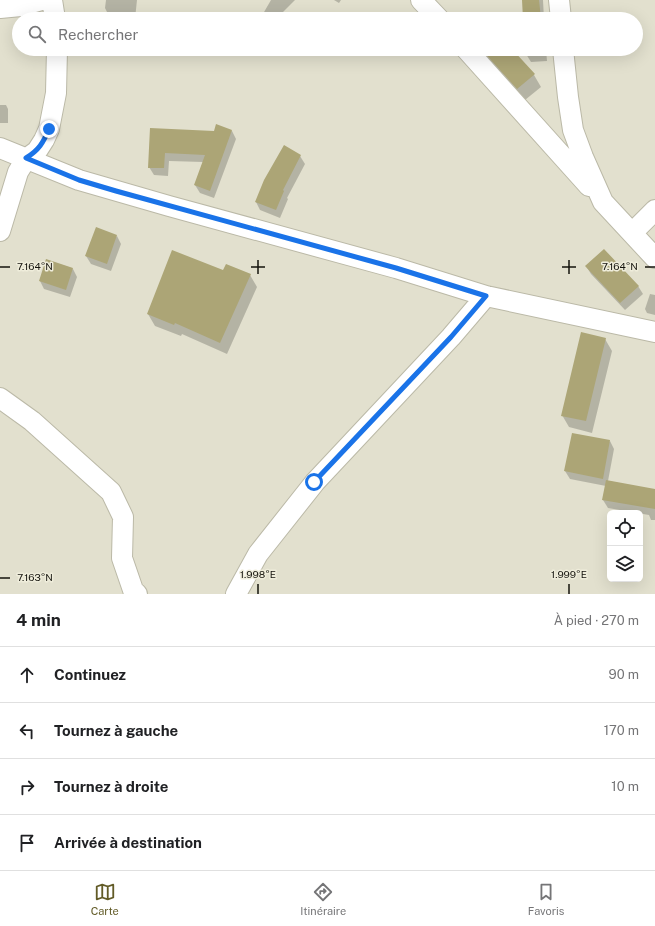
<!DOCTYPE html>
<html lang="fr">
<meta charset="utf-8">
<style>
:root{--surface:#fff;--page:#f2f2f2;--text:#202124;--muted:#757577;--line:#e0e0e0;--accent:#625b27}
body{margin:0;font-family:"Public Sans",sans-serif;background:var(--page);color:var(--text)}
.controls{position:absolute;right:12px;bottom:12px;display:grid;overflow:hidden;border-radius:6px;box-shadow:0 4px 16px #0002}
.controls button{width:36px;height:36px;display:grid;place-items:center;padding:0;border:0;border-bottom:1px solid var(--line);background:var(--surface);color:var(--text);font:20px sans-serif}
.stop{position:absolute;width:12px;height:12px;margin:-9px;border:3px solid #1a73e8;border-radius:50%;background:#fff}
.stop.end{background:#1a73e8;border-color:#fff;box-shadow:0 1px 4px #0008}
.list{margin:0;padding:0;list-style:none}
h2{display:flex;justify-content:space-between;align-items:center;height:52px;margin:0;padding:0 16px;font-size:17px}
h2 small{font-size:13px;font-weight:400;color:var(--muted)}
.list li{display:grid;grid-template-columns:26px 1fr auto;gap:12px;align-items:center;box-sizing:border-box;height:56px;padding:0 16px;border-top:1px solid var(--line)}
.list b{display:block;font-size:15px;white-space:nowrap}
.list em{font-size:13px;font-style:normal;color:var(--muted)}
.icon{flex:none;width:22px;height:22px;fill:none;stroke:currentColor;stroke-width:2;stroke-linecap:round;stroke-linejoin:round}
.map{position:relative;flex:none;width:655px;height:594px;overflow:hidden}
.search{position:absolute;background:var(--surface);box-shadow:0 4px 16px #0002;left:12px;right:12px;top:12px;height:44px;display:flex;align-items:center;gap:10px;box-sizing:border-box;padding:0 14px;border-radius:22px;color:var(--muted);font-size:15px}
.sheet{height:276px;background:var(--surface)}
nav{display:flex;justify-content:space-around;align-items:center;box-sizing:border-box;height:56px;border-top:1px solid var(--line);background:var(--surface);font-size:11px;color:var(--muted)}
nav a{display:grid;justify-items:center;gap:2px}
nav .on{color:var(--accent)}
.map>svg:first-child{display:block}
.shadow{fill:#0003}
.building{fill:#aca576}
.lines{fill:none;stroke-linecap:round;stroke-linejoin:round}
.minor-casing{stroke:#bbb9a7;stroke-width:22}
.minor{stroke:#fff;stroke-width:20}
.route{stroke:#1a73e8;stroke-width:5}
.ticks{fill:none;stroke:#14130d;stroke-width:1.5}
.ticks-label{font-size:10px;text-anchor:middle;fill:#14130d;stroke:#efeddb;stroke-width:3;stroke-linejoin:round;paint-order:stroke}
</style>
<div class="map">
<svg width="655" height="594" viewBox="0 0 655 594">
<rect width="100%" height="100%" fill="#e2e0ce"/>
<path class="shadow" d="M 106,0 L 137,0 L 135,19 L 109,16 L 105,8 Z
M 271,0 L 295,0 L 276,19 L 260,19 Z
M 334,0 L 341,0 L 339,3 Z
M 523,0 L 543,0 L 544,19 L 524,19 Z
M 143,18 L 155,19 L 143,19 Z
M 473,49 L 511,49 L 534,75 L 541,87 L 525,100 Z
M 526,49 L 546,49 L 547,61 L 531,62 L 526,54 Z
M 0,105 L 6,105 L 8,109 L 8,123 L 0,123 Z
M 151,129 L 214,132 L 232,131 L 236,139 L 214,198 L 200,193 L 195,185 L 203,162 L 169,161 L 168,176 L 154,175 L 149,167 Z
M 300,156 L 305,164 L 287,198 L 288,199 L 280,218 L 260,210 L 256,202 Z
M 117,236 L 121,244 L 111,271 L 91,264 L 86,256 Z
M 586,266 L 638,286 L 643,294 L 625,310 L 591,274 Z
M 73,269 L 77,277 L 70,297 L 44,289 L 40,281 Z
M 224,271 L 250,275 L 257,287 L 227,354 L 182,334 L 181,336 L 155,326 L 148,314 Z
M 650,294 L 655,295 L 655,315 L 647,313 L 645,309 Z
M 605,339 L 612,351 L 592,433 L 569,427 L 562,415 Z
M 610,441 L 614,449 L 608,481 L 655,490 L 655,520 L 651,520 L 649,515 L 608,508 L 603,500 L 606,486 L 570,479 L 565,471 Z"/>
<path class="building" d="M 522,0 L 539,0 L 541,19 L 523,19 Z
M 481,49 L 512,49 L 535,74 L 517,89 Z
M 216,124 L 232,130 L 210,191 L 194,185 L 205,155 L 165,153 L 164,168 L 148,168 L 150,128 L 214,131 Z
M 284,145 L 301,155 L 283,190 L 284,191 L 276,210 L 255,202 L 264,180 Z
M 96,227 L 117,235 L 107,264 L 85,256 Z
M 604,249 L 639,286 L 620,303 L 585,266 Z
M 172,250 L 223,270 L 226,264 L 251,274 L 220,343 L 175,323 L 174,325 L 147,314 Z
M 46,259 L 73,268 L 66,290 L 39,281 Z
M 581,332 L 606,338 L 586,421 L 561,416 Z
M 572,433 L 610,440 L 603,479 L 564,471 Z
M 606,480 L 655,489 L 655,509 L 602,500 Z"/>
<g class="lines">
<g class="minor-casing">
<path id="minor" d="M 52,0 L 55,19
M 421,0 L 439,19
M 559,0 L 561,19
M 0,8 L 21,6 L 42,0
M 466,49 L 589,186
M 563,49 L 568,97 L 573,130 L 583,157 L 603,202 L 655,258
M 0,148 L 79,180 L 169,206 L 396,268 L 486,296 L 655,332
M 0,231 L 18,172 L 26,159 L 37,151 L 44,140 L 49,129 L 56,93 L 57,49
M 632,233 L 655,210
M 0,398 L 32,421 L 111,492 L 123,517 L 122,558 L 133,590 L 137,594
M 236,594 L 258,554 L 315,482 L 451,337 L 486,296"/>
</g>
<use href="#minor" class="minor"/>
</g>
<g class="lines">
<path class="route" d="M 49,129 C 43,143 39,150 26,158 L 79,180 L 116,191 L 396,268 L 486,296 L 451,337 L 314,482"/>
</g>
<path class="ticks" d="M 258,260 L 258,274M 569,260 L 569,274M 0,267 L 10,267M 251,267 L 265,267M 562,267 L 576,267M 645,267 L 655,267M 0,578 L 10,578M 258,584 L 258,594M 569,584 L 569,594"/>
<g class="ticks-label">
<text x="35" y="270">7.164°N</text>
<text x="620" y="270">7.164°N</text>
<text x="258" y="578">1.998°E</text>
<text x="569" y="578">1.999°E</text>
<text x="35" y="581">7.163°N</text>
</g>
</svg>
<div class="controls">
<button><svg class="icon" aria-label="locate" viewBox="0 0 24 24"><circle cx="12" cy="12" r="6"/><path d="M12 2v4M12 18v4M2 12h4M18 12h4"/></svg></button>
<button><svg class="icon" aria-label="layers" viewBox="0 0 24 24"><path d="M12 4l9 5-9 5-9-5zM3 14l9 5 9-5"/></svg></button>
</div>
<div class="stop" style="left:314px;top:482px"></div>
<div class="stop end" style="left:49px;top:129px"></div>
<div class="search"><svg class="icon" aria-label="search" viewBox="0 0 24 24"><circle cx="10" cy="10" r="6"/><path d="M15 15l6 6"/></svg>Rechercher</div>
</div>
<section class="sheet">
<h2>4 min<small>À pied · 270 m</small></h2>
<ul class="list">
<li><svg class="icon" aria-label="ahead" viewBox="0 0 24 24"><path d="M12 20V5M6 11l6-6 6 6"/></svg><div><b>Continuez</b></div><em>90 m</em></li>
<li><svg class="icon" aria-label="left" viewBox="0 0 24 24"><path d="M17 20v-9H6M10 6l-5 5 5 5"/></svg><div><b>Tournez à gauche</b></div><em>170 m</em></li>
<li><svg class="icon" aria-label="right" viewBox="0 0 24 24"><path d="M7 20v-9h11M14 6l5 5-5 5"/></svg><div><b>Tournez à droite</b></div><em>10 m</em></li>
<li><svg class="icon" aria-label="arrive" viewBox="0 0 24 24"><path d="M6 21V4h12l-3 4 3 4H6"/></svg><div><b>Arrivée à destination</b></div></li>
</ul>
</section>
<nav>
<a class="on"><svg class="icon" aria-label="map" viewBox="0 0 24 24"><path d="M3 6l6-2 6 2 6-2v14l-6 2-6-2-6 2zM9 4v14M15 6v14"/></svg>Carte</a>
<a><svg class="icon" aria-label="directions" viewBox="0 0 24 24"><path d="M12 3l9 9-9 9-9-9zM9 14v-3h6M13 9l2 2-2 2"/></svg>Itinéraire</a>
<a><svg class="icon" aria-label="saved" viewBox="0 0 24 24"><path d="M7 4h10v16l-5-4-5 4z"/></svg>Favoris</a>
</nav>
